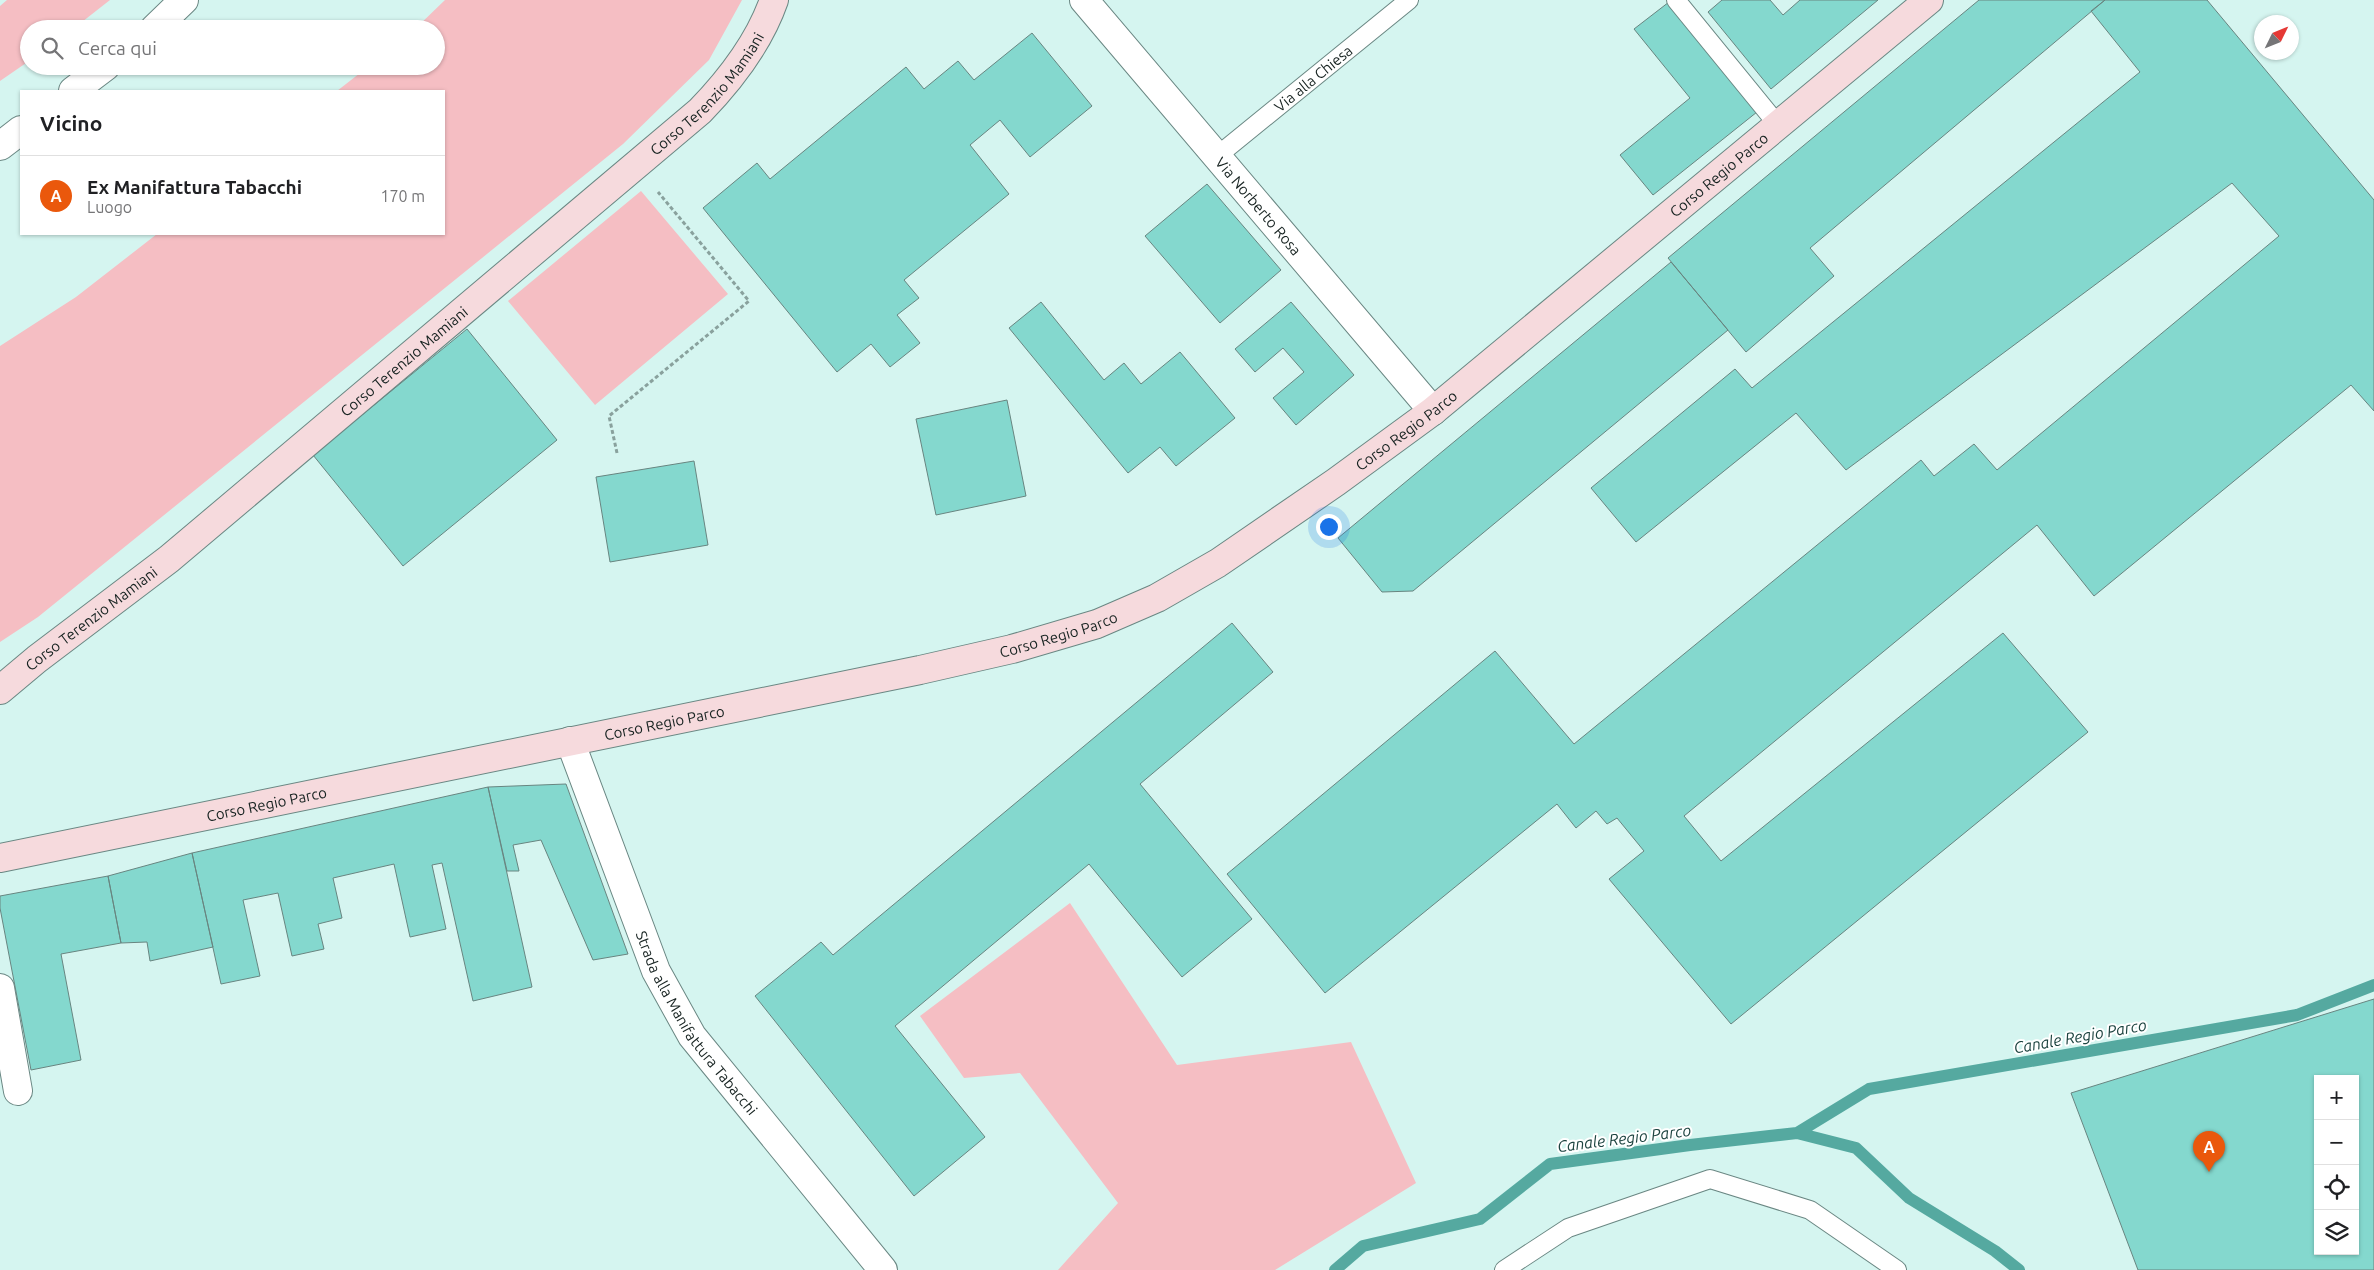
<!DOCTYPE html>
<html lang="it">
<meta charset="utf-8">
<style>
:root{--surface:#fff;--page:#f2f2f2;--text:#202124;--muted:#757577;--line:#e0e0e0;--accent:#ea580c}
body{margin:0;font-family:Ubuntu,sans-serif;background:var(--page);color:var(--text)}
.controls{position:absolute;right:15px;bottom:15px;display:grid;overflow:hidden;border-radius:0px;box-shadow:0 1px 4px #0004}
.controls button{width:45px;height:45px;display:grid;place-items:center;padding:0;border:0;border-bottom:1px solid var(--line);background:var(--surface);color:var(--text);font:25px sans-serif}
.compass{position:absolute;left:2254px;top:15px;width:45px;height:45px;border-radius:50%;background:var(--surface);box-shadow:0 1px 4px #0004;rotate:47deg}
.you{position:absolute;left:1328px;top:526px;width:18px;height:18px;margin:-12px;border:4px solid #fff;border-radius:50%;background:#1a73e8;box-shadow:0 0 0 8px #1a73e833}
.badge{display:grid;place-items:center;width:32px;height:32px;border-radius:50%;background:var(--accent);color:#fff;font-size:16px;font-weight:700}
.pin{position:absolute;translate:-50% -41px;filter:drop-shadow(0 1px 2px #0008)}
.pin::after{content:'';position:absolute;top:26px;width:18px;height:15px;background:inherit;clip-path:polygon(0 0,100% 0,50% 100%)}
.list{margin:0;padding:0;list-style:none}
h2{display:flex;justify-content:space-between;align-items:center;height:65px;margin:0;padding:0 20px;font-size:21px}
h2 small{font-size:16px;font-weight:400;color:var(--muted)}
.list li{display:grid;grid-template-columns:32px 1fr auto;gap:15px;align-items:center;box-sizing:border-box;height:80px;padding:0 20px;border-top:1px solid var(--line)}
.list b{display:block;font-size:19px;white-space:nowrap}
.list p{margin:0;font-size:16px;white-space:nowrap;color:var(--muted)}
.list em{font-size:16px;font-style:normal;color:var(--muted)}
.icon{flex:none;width:28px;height:28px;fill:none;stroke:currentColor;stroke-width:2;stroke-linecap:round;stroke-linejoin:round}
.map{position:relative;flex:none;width:2374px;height:1270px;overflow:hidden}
.search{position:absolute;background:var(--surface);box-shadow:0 1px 4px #0004;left:20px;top:20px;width:425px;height:55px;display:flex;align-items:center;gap:12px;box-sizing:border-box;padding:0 18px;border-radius:28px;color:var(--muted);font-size:19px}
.panel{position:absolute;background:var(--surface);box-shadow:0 1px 4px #0004;left:20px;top:90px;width:425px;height:145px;border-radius:0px}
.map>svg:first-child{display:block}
.green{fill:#f5bec3}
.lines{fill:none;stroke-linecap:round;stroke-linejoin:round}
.stream{stroke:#55a9a0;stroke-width:12}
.building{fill:#84d8ce;stroke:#688580;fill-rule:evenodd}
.lane-casing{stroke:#6a8783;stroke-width:20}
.street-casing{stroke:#6a8783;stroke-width:30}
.secondary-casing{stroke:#6a8783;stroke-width:30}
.path{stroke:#89a19d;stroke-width:3;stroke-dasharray:4 2.5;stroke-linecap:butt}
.lane{stroke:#fff;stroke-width:18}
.street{stroke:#fff;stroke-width:28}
.secondary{stroke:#f6dadd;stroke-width:28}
.labels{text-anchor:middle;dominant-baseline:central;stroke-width:4;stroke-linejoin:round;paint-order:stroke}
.street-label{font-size:15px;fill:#162220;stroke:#fff}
.water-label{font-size:16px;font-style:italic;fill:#1d4440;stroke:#fff}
</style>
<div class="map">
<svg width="2374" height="1270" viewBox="0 0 2374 1270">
<rect width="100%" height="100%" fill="#d5f5f0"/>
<path class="green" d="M 7,0 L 110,0 L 73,29 L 29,29 L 29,61 L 0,81 L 0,6 Z
M 445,0 L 742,0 L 709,60 L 623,144 L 38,617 L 0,642 L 0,346 L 76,297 L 157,234 L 444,234 L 444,91 L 337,91 L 369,66 L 436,66 L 436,29 L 415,29 Z
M 641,191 L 728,294 L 595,405 L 508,301 Z
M 1070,903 L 1177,1065 L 1351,1042 L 1416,1183 L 1275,1270 L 1058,1270 L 1118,1203 L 1020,1073 L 964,1078 L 920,1016 Z"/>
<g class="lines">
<path class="stream" d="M 1797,1133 L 1869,1089 L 2297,1015 L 2374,985
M 1335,1270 L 1363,1246 L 1480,1219 L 1550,1164 L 1690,1145 L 1797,1133 L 1856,1148 L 1909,1198 L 1995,1251 L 2019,1270"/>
</g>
<path class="building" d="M 1722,0 L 1770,0 L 1783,15 L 1800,0 L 1878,0 L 1771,89 L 1708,12 Z
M 1979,0 L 2105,0 L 1810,248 L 1834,276 L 1746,352 L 1668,258 Z
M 2105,0 L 2207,0 L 2374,200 L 2374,411 L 2351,385 L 2094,596 L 2037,525 L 1684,816 L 1721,861 L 2003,633 L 2088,732 L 1731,1024 L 1609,879 L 1644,851 L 1617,818 L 1607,824 L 1596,811 L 1576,828 L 1557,804 L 1325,993 L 1227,874 L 1495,651 L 1574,744 L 1921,460 L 1934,476 L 1974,444 L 1997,470 L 2279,236 L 2232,183 L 1846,470 L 1796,413 L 1636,542 L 1591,488 L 1735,369 L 1752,388 L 2140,72 L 2091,11 Z
M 1669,2 L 1757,112 L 1653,195 L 1620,155 L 1690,98 L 1634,29 Z
M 1032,33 L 1092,106 L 1030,157 L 1000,120 L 970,145 L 1009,194 L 904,280 L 919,298 L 897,315 L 920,343 L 890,367 L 871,344 L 837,372 L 703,208 L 757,163 L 770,179 L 906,67 L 924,89 L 958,61 L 974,80 Z
M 1207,184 L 1281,270 L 1220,323 L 1145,236 Z
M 1671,262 L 1728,330 L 1413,591 L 1382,592 L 1338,538 Z
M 1041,302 L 1104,380 L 1124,363 L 1141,384 L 1180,352 L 1235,418 L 1176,466 L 1160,447 L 1128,473 L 1009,328 Z
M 1291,302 L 1354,375 L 1296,425 L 1273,398 L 1304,372 L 1283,348 L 1255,372 L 1235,349 Z
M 467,329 L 557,440 L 403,566 L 313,455 Z
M 1007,400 L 1026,496 L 936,515 L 916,419 Z
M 694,461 L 708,545 L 610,562 L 596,477 Z
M 1232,623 L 1273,672 L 1140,784 L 1252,919 L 1182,977 L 1089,864 L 895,1026 L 985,1137 L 914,1196 L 755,996 L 821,942 L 833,955 Z
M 566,784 L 628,954 L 593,960 L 541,840 L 513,845 L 519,871 L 507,871 L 488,787 Z
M 488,787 L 532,987 L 473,1001 L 442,863 L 432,865 L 446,929 L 410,937 L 394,864 L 333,878 L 342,918 L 318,924 L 324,949 L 292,956 L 278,893 L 243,900 L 260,976 L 221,984 L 192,853 Z
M 192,853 L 213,947 L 150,961 L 147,942 L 121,943 L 108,876 Z
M 108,876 L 121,943 L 61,954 L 81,1060 L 31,1070 L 0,908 L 0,896 Z
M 2374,999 L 2374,1270 L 2138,1270 L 2071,1093 ZM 2318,1079 L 2355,1079 L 2355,1251 L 2318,1251 Z"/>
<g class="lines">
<g class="lane-casing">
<g id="lane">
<path d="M 1676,0 L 1778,125"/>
<path id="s1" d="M 1216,157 L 1409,0"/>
<path d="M 1504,1270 L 1568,1228 L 1710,1179 L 1810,1210 L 1897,1270"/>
</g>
</g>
<g class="street-casing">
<g id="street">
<path id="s2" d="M 1084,0 L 1433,411"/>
<path d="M 154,29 L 184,0"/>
<path d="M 73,91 L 106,66"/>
<path d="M 0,146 L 21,130"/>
<path id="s3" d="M 570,741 L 656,971 L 692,1036 L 883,1270"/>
<path d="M 0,988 L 18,1091"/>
</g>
</g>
<g class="secondary-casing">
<g id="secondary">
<path id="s4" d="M 0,690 L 37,659 L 169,559 L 700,111 C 731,79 759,43 774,0"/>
<path id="s5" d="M 0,858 L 920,670 L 1012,649 L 1097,624 L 1157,598 L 1218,563 L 1336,482 L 1433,411 L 1929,0"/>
</g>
</g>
<path class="path" d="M 617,453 L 609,416 L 749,301 L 658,192"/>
<use href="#lane" class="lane"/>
<use href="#street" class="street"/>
<use href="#secondary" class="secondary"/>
</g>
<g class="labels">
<g class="street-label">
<text stroke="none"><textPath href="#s1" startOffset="125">Via alla Chiesa</textPath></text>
<text stroke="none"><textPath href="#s4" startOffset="926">Corso Terenzio Mamiani</textPath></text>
<text stroke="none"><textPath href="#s5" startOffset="1892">Corso Regio Parco</textPath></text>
<text stroke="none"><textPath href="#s2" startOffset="270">Via Norberto Rosa</textPath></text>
<text stroke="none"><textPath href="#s4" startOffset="521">Corso Terenzio Mamiani</textPath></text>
<text stroke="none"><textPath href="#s5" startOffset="1488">Corso Regio Parco</textPath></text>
<text stroke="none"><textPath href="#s4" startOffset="116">Corso Terenzio Mamiani</textPath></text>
<text stroke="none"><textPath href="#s5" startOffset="1082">Corso Regio Parco</textPath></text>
<text stroke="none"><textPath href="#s5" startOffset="678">Corso Regio Parco</textPath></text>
<text stroke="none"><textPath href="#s5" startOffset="272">Corso Regio Parco</textPath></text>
<text stroke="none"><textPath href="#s3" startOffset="311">Strada alla Manifattura Tabacchi</textPath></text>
</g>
<g class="water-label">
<text transform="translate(2080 1036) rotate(-10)">Canale Regio Parco</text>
<text transform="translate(1624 1138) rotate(-7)">Canale Regio Parco</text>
</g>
</g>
</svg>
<div class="controls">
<button>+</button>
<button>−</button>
<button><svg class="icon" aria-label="locate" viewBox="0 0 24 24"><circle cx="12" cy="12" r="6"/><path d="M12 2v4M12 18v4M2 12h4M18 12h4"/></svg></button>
<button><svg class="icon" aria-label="layers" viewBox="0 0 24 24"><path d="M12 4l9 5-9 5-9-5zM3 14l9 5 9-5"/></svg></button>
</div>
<svg class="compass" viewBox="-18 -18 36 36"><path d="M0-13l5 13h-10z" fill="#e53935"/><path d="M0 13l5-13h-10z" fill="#757577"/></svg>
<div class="you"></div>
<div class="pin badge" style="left:2209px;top:1172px">A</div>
<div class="search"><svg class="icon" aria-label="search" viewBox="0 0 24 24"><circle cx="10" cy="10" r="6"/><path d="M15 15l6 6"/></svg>Cerca qui</div>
<section class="panel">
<h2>Vicino<small></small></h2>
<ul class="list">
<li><span class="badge">A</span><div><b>Ex Manifattura Tabacchi</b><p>Luogo</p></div><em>170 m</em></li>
</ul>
</section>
</div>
